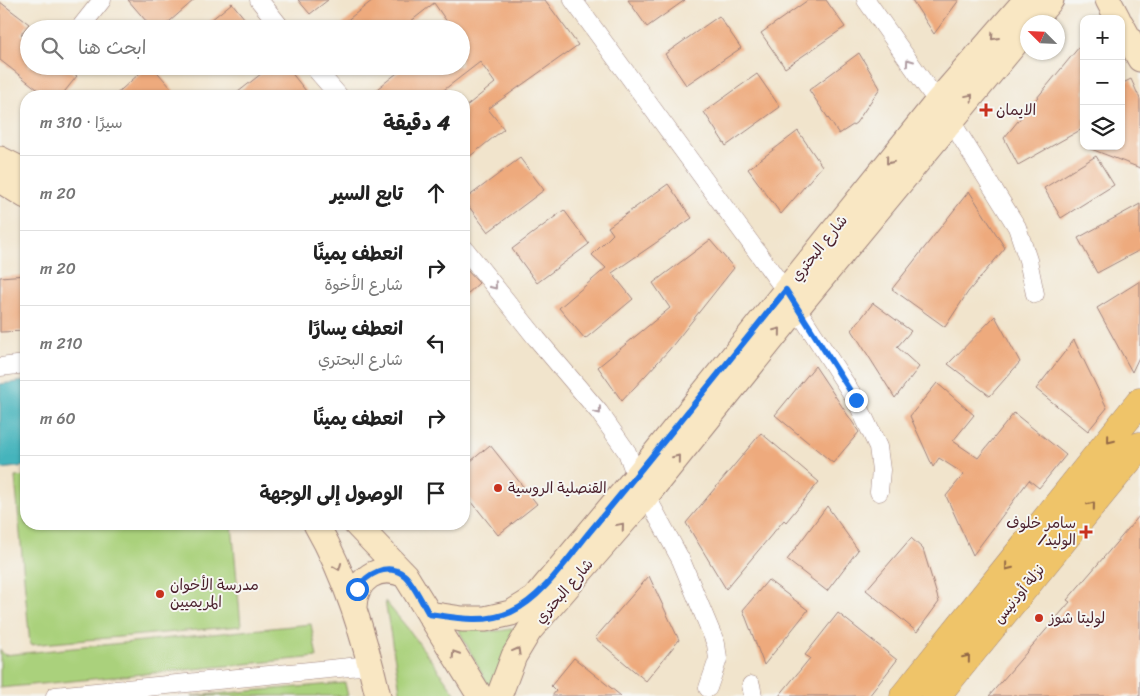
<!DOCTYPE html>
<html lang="ar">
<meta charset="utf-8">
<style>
:root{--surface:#fff;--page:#f2f2f2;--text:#222;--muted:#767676;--line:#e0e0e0}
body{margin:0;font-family:Sriracha,"Playpen Sans Arabic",sans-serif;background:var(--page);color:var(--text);direction:rtl}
.controls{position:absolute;right:15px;top:15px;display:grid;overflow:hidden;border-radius:10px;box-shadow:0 1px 4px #0004}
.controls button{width:45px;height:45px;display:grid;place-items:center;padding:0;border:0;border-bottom:1px solid var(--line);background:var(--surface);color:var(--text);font:25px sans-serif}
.compass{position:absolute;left:1020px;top:15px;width:45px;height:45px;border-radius:50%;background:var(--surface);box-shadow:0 1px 4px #0004;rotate:294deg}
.stop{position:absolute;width:15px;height:15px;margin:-11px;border:4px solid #1a73e8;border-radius:50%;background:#fff}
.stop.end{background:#1a73e8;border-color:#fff;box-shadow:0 1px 5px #0008}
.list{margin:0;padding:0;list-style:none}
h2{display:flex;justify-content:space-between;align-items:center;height:65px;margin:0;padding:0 20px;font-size:21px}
h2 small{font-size:16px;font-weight:400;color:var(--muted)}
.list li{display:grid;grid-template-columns:32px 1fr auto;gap:15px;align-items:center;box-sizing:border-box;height:75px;padding:0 20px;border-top:1px solid var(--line)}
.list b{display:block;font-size:19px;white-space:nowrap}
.list p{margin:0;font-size:16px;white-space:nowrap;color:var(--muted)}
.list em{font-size:16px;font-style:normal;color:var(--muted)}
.icon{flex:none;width:28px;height:28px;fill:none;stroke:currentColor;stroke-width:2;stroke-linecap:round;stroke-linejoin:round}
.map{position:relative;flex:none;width:1140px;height:696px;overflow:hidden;direction:ltr}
.search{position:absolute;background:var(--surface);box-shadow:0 1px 4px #0004;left:20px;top:20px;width:450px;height:55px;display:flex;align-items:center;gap:12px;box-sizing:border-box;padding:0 18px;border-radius:28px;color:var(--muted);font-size:19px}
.panel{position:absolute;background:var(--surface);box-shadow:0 1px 4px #0004;left:20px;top:90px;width:450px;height:440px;border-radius:20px;direction:rtl}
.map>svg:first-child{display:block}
.green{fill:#aad17c;stroke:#7a7854}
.water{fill:#44b4bc;stroke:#476a74}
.building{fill:#eeaa7d}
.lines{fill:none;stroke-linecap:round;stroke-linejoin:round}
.street-casing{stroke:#9e827c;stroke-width:19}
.secondary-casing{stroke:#9e827c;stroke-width:27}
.primary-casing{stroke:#9e827c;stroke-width:29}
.street{stroke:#fff;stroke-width:18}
.secondary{stroke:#f9e7c3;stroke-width:25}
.primary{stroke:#efc469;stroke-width:28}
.oneway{stroke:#a28377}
.oneway2{stroke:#ae9aa0}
.oneway3{stroke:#946947}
.route{stroke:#1a73e8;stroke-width:6}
.poi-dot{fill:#c8321e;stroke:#f6f6f2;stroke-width:2}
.labels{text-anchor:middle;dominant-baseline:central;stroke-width:4;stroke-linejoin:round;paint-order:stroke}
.poi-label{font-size:15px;fill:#4a1f2b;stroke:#f6f6f2;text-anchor:start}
.street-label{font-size:15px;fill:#4a1f2b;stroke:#f6f6f2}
</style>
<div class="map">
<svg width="1140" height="696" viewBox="0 0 1140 696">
<rect width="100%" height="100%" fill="#f6f6f2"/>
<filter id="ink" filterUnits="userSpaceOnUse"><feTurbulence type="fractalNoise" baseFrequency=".02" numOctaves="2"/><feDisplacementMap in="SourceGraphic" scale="10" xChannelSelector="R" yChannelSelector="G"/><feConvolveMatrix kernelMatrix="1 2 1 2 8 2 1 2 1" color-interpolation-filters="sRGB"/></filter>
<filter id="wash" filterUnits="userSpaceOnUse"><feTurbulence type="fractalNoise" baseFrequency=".0096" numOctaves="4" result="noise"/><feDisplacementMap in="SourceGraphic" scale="20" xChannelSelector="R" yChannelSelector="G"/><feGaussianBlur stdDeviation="1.12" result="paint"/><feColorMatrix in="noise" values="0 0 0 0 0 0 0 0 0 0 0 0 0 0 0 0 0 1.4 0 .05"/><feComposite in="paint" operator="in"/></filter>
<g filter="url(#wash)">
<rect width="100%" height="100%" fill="#f1e4cc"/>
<path class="green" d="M 26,476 L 26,524 L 232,524 L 241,626 L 30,645 L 15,477 Z
M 385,601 L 410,631 L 457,696 L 401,696 Z
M 454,621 C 490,634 495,634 532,623 L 491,691 Z
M 311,624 L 317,657 L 0,688 L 0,649 L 4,655 Z
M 345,683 L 348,696 L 192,696 Z"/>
<path class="water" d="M 26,381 L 26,466 L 0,469 L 0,384 Z"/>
<g id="blocks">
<path class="building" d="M 128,0 L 194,0 L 161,29 L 153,29 Z
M 298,0 L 328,0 L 310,14 Z
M 373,0 L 545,0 L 578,45 L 488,109 L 504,129 L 464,161 L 464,108 L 495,83 L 480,62 L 436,96 L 368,96 L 406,66 L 461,66 L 461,29 L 452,29 L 434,3 L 401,29 L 336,29 Z
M 628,0 L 685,0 L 647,27 Z
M 808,0 L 826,0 L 845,27 L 785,68 L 761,33 Z
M 912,0 L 959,0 L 934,34 Z
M 0,2 L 29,24 L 21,34 L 29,39 L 29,66 L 64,66 L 77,76 L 61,96 L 46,96 L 0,60 Z
M 232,3 L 253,29 L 200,29 Z
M 719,16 L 741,48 L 686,85 L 665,54 Z
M 1084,41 L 1084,128 L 1018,165 L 1004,138 Z
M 859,53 L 880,88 L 856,123 L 839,134 L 809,90 Z
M 148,66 L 152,66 L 178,96 L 114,96 Z
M 271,66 L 286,66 L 310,96 L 233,96 Z
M 757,74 L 780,107 L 726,146 L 704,112 Z
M 1131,79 L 1140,99 L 1140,168 L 1086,147 L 1121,146 L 1121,84 Z
M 798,131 L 822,166 L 781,214 L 748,169 Z
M 1096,156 L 1114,185 L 1061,218 L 1044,188 Z
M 520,158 L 544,190 L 488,232 L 464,200 Z
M 668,184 L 692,218 L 612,273 L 633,299 L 585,339 L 559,308 L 606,268 L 592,255 L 613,234 L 608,227 Z
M 969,191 L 1005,248 L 968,292 L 945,327 L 892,289 Z
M 1140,204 L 1140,250 L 1097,273 L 1078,238 Z
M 564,210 L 589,244 L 537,283 L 512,249 Z
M 710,240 L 734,268 L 669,350 L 622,401 L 598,367 L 670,308 L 653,283 Z
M 464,267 L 479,283 L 464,297 Z
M 26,275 L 26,331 L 0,332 L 0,277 Z
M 1140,281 L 1140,355 L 1132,372 L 1097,308 Z
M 873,303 L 911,331 L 897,347 L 919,367 L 895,398 L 852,330 Z
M 995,316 L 1020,362 L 990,396 L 948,364 Z
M 1074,340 L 1107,408 L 1088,431 L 1036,389 Z
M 815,366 L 859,432 L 833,463 L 775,415 Z
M 937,383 L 974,415 L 953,441 L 978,458 L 1014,413 L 1066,455 L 1039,488 L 1029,480 L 973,555 L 946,496 L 964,474 L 939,458 L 933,467 L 910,416 Z
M 761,433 L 819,482 L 786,522 L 784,520 L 726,589 L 686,523 Z
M 490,445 L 537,504 L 498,535 L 464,492 L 464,486 L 469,482 L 464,475 L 464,467 Z
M 827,506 L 858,550 L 827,591 L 787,560 Z
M 1140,515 L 1140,696 L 989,696 L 1070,602 L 1067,600 Z
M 911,538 L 923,549 L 939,602 L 917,632 L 866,590 Z
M 649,576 L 679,640 L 646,681 L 595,638 Z
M 768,580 L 808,610 L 764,665 L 743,610 Z
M 838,613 L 897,660 L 869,696 L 779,696 L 810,658 L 805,655 Z
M 574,658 L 621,696 L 552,696 L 556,691 L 551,686 Z"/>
</g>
</g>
<g filter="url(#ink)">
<use href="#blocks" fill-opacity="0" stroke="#9e827c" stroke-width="1"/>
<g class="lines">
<g class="street-casing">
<path id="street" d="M 259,0 L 282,29
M 573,0 L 785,290 L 856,400 L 878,447 L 881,470 L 879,492
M 866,0 L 951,121 L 1017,227 L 1028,260 L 1035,294
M 79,29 L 102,0
M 313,66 L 339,96
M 464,248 L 537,339 L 599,412 L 627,452 L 636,477 L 681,560 L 716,644 L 718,659 L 708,688
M 0,367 L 26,364
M 751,685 L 753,696
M 55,696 L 370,665"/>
</g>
<g class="secondary-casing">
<path id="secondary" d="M 1108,0 L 1118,19
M 1032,22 L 1051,0
M 1121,24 L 1140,59
M 0,159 L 26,172
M 0,180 L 26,196
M 316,524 C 347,578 364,636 378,696
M 356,524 L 405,575 L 480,696
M 354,607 C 355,579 378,563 405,575
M 429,614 L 462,619 L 485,619 L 511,613 L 534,599 L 636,477 L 937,102 L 1026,0
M 499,696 L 514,656 L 529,631 L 646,496 L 797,308 L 1028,28"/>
</g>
<g class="primary-casing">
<path id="primary" d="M 904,696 L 1140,402
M 936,696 L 1140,446"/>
</g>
<use href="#street" class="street"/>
<use href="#secondary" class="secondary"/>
<use href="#primary" class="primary"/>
</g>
<defs><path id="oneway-chevron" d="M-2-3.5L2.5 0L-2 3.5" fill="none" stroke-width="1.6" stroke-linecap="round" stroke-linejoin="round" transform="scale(1.25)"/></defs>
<g class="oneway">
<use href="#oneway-chevron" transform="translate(994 37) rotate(131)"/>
<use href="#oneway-chevron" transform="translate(970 97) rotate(-50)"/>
<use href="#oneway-chevron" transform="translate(889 161) rotate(129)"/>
<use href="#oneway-chevron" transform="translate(778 331) rotate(-51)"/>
<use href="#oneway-chevron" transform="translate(677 458) rotate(-51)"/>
<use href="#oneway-chevron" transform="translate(621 526) rotate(-50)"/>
<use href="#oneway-chevron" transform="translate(338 567) rotate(68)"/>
<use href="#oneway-chevron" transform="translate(517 651) rotate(-61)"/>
<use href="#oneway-chevron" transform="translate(455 654) rotate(-122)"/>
</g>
<g class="oneway2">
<use href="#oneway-chevron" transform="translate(909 62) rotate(-125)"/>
<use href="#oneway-chevron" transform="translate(494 286) rotate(51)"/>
<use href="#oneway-chevron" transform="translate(598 411) rotate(52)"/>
</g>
<g class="oneway3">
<use href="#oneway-chevron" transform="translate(1110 440) rotate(129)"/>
<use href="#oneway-chevron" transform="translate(1092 505) rotate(-51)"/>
<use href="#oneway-chevron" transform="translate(1008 567) rotate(129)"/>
<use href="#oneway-chevron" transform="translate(967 658) rotate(-51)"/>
</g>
</g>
<g class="lines" filter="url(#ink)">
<path class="route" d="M 357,589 C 367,574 387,562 404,575 C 412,581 423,604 429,614 C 456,618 485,624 511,612 C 543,598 570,555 592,529 C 658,450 721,370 786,290 L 856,400"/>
</g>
<g class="poi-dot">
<path d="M983.5 102.5h5v5h5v5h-5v5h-5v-5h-5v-5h5z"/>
<circle cx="498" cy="488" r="5"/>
<path d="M1083.5 524.5h5v5h5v5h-5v5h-5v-5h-5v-5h5z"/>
<circle cx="160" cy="594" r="5"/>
<circle cx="1039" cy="618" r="5"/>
</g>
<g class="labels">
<g class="poi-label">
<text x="996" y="110">الايمان</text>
<text x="508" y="488">القنصلية الروسية</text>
<text x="1076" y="523" text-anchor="end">سامر خلوف<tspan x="1076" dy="17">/الوليد</tspan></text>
<text x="170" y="585">مدرسة الأخوان<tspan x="170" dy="17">المريميين</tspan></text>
<text x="1049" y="618">لوليتا شوز</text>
</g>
<g class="street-label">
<text transform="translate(819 248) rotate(-51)">شارع البحتري</text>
<text transform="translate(564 591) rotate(-49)">شارع البحتري</text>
<text transform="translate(1019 594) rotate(-51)">نزلة أودنيس</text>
</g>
</g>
</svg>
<div class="controls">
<button>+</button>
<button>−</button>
<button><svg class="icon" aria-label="layers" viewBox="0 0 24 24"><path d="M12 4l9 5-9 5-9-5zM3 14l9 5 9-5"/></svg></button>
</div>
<svg class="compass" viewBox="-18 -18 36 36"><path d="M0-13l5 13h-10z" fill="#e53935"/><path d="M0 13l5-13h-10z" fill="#767676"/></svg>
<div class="stop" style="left:357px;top:589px"></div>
<div class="stop end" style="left:856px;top:400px"></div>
<div class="search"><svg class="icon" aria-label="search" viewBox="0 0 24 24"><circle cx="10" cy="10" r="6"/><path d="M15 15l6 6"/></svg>ابحث هنا</div>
<section class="panel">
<h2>4 دقيقة<small>سيرًا · 310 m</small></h2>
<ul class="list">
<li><svg class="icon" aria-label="ahead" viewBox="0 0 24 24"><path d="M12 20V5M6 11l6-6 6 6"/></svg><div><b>تابع السير</b></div><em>20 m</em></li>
<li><svg class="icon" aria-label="right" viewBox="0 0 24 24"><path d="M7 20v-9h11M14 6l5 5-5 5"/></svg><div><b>انعطف يمينًا</b><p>شارع الأخوة</p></div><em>20 m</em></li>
<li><svg class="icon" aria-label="left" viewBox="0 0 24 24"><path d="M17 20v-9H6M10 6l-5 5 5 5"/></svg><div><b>انعطف يسارًا</b><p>شارع البحتري</p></div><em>210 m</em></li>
<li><svg class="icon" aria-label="right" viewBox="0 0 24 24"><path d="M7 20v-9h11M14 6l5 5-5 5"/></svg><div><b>انعطف يمينًا</b></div><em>60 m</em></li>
<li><svg class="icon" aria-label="arrive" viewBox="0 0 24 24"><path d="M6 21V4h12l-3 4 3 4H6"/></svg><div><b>الوصول إلى الوجهة</b></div></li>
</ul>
</section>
</div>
